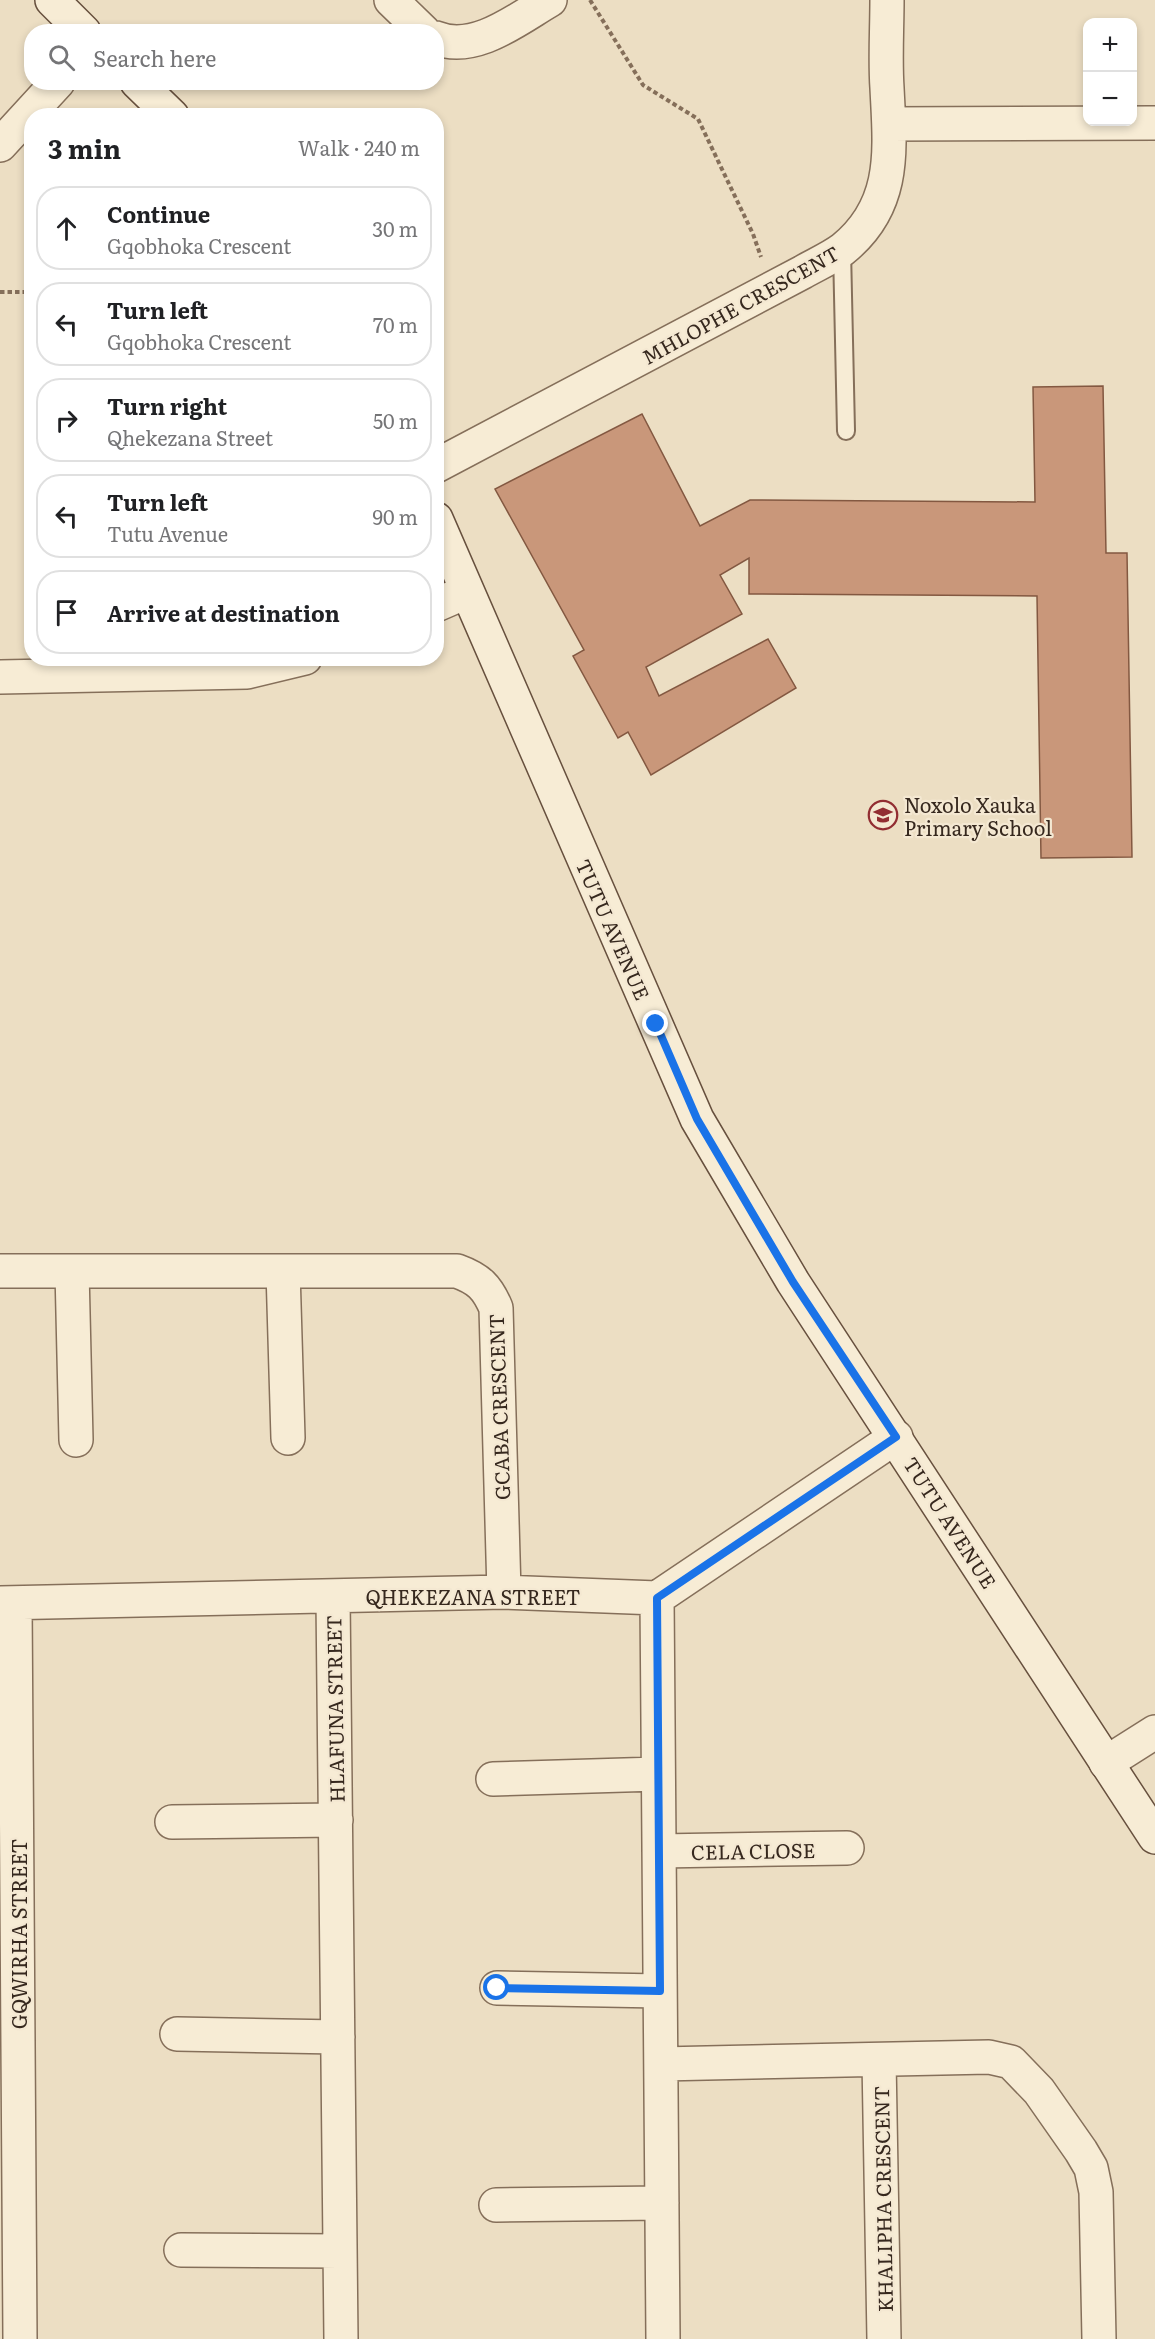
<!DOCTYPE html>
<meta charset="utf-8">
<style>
:root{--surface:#fff;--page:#f6f6f6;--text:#202124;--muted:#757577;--line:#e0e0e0}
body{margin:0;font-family:Literata,serif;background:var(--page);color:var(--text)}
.controls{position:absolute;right:18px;top:18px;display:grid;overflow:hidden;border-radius:12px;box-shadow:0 3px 9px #0003}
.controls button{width:54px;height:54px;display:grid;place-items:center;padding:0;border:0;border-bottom:2px solid var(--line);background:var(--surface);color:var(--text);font:30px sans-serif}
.stop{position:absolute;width:18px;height:18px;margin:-14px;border:4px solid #1a73e8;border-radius:50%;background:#fff}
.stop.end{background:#1a73e8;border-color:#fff;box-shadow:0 2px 6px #0008}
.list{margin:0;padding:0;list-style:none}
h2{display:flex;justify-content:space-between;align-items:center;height:78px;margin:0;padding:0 24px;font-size:26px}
h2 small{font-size:20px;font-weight:400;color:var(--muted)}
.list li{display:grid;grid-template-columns:39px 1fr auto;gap:18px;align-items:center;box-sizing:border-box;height:84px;margin:0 12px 12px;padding:0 12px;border:2px solid var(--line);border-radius:24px}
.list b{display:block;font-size:22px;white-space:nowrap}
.list p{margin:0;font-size:20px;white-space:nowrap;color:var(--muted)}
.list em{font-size:20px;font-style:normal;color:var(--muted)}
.icon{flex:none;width:33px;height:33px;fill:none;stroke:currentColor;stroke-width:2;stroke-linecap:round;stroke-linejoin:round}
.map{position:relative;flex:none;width:1155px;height:2339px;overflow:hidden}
.search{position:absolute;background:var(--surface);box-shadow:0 3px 9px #0003;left:24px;top:24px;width:420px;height:66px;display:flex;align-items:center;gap:15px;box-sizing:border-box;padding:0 21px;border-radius:24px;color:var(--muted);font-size:22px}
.panel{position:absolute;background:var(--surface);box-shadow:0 3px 9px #0003;left:24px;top:108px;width:420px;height:558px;border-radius:24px}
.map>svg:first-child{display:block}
.building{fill:#c9977a;stroke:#835841;stroke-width:1.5}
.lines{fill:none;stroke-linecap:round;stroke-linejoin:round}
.lane-casing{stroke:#856f5a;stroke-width:20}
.street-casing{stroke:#856f5a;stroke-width:36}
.secondary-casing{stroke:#67503e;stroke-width:36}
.path{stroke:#856f5a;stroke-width:4;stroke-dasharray:4.5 3;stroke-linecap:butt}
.lane{stroke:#f7ecd5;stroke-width:16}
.street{stroke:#f7ecd5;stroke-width:33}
.secondary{stroke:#f7ecd5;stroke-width:33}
.route{stroke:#1a73e8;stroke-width:8}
.labels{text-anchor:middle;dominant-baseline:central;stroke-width:4.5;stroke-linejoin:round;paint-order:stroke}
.street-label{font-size:20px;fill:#36281e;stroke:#f4e8d2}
.poi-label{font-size:20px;fill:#36281e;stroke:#f4e8d2;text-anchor:start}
</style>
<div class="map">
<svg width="1155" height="2339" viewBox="0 0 1155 2339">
<rect width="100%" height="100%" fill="#ecdec3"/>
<path class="building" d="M 1103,386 L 1106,553 L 1127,553 L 1132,857 L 1041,858 L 1037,596 L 749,594 L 749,558 L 720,575 L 742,614 L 646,667 L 659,696 L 768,639 L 796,688 L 651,775 L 628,732 L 618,738 L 573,656 L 584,650 L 495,489 L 642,414 L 700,526 L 750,500 L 1035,502 L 1033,387 Z"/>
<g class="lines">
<g class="lane-casing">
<path id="lane" d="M 842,250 L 846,431"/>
</g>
<g class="street-casing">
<path id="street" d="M 391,0 L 424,32
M 436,38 C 475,54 519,18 550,0
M 889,124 L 1155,123
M 0,145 L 58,82
M 436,466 L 803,272 C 815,265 831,258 843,249 C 897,205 890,150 887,88 C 885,59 887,29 887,0
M 436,605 L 466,592
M 0,677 L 247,672 L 305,658
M 0,1271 L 457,1271 C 479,1279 487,1287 496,1308 L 504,1592
M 72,1271 L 76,1440
M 283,1271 L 288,1438
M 333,1598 L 341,2339
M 657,1598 L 663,2339
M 0,1603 L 504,1592 L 657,1598 L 896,1437
M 15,1603 L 20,2339
M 1106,1763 L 1155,1732
M 493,1779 L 658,1774
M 172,1822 L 336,1820
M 659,1851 L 847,1848
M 497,1988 L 660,1991
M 177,2034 L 338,2037
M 879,2060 L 884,2339
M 661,2064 L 989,2057 L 1011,2062 L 1039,2091 L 1081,2151 L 1091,2168 L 1096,2192 L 1099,2339
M 496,2205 L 662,2203
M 181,2250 L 340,2251"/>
</g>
<g class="secondary-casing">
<path id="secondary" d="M 52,0 L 84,32
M 137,82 L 172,116
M 436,519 L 697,1119 L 793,1282 L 1155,1837"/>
</g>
<path class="path" d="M 590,0 L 643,85 L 698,119 L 753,234 L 761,257
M 0,292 L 32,292"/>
<use href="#lane" class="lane"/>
<use href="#street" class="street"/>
<use href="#secondary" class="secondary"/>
</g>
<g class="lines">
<path class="route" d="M 497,1988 L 660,1991 L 657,1598 L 896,1437 L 793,1282 L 697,1119 L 656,1024"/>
</g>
<defs>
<g id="school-ring" transform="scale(1.5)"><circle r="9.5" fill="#f4e8d2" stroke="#922d32" stroke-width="1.5"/><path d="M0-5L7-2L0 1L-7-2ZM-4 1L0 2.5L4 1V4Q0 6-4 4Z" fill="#922d32"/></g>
</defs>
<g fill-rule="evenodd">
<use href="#school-ring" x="883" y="815"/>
</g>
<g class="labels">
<g class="street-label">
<text transform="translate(740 304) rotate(-29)">MHLOPHE CRESCENT</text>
<text transform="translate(614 929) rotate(66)">TUTU AVENUE</text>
<text transform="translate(498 1407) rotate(-92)">GCABA CRESCENT</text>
<text transform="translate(951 1522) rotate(57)">TUTU AVENUE</text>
<text x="473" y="1596">QHEKEZANA STREET</text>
<text transform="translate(334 1709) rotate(-91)">HLAFUNA STREET</text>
<text transform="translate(753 1850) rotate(-1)">CELA CLOSE</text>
<text transform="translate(18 1934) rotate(-90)">GQWIRHA STREET</text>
<text transform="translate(882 2199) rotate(-91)">KHALIPHA CRESCENT</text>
</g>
<g class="poi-label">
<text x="904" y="804">Noxolo Xauka<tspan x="904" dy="23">Primary School</tspan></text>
</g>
</g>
</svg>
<div class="controls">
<button>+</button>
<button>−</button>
</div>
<div class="stop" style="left:497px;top:1988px"></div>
<div class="stop end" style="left:656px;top:1024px"></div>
<div class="search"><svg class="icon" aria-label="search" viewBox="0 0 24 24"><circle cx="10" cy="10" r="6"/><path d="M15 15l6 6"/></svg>Search here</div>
<section class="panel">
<h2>3 min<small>Walk · 240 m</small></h2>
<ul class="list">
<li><svg class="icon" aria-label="ahead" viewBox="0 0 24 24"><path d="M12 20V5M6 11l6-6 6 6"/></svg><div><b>Continue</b><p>Gqobhoka Crescent</p></div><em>30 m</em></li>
<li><svg class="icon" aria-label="left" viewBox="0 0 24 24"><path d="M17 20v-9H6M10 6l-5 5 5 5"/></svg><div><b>Turn left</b><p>Gqobhoka Crescent</p></div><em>70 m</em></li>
<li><svg class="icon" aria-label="right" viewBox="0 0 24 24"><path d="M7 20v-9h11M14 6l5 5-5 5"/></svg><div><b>Turn right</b><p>Qhekezana Street</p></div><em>50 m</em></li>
<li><svg class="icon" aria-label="left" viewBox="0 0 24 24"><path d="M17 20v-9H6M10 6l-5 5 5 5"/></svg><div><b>Turn left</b><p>Tutu Avenue</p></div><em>90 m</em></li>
<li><svg class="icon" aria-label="arrive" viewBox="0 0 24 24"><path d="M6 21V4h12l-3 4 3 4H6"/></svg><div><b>Arrive at destination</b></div></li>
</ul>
</section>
</div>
